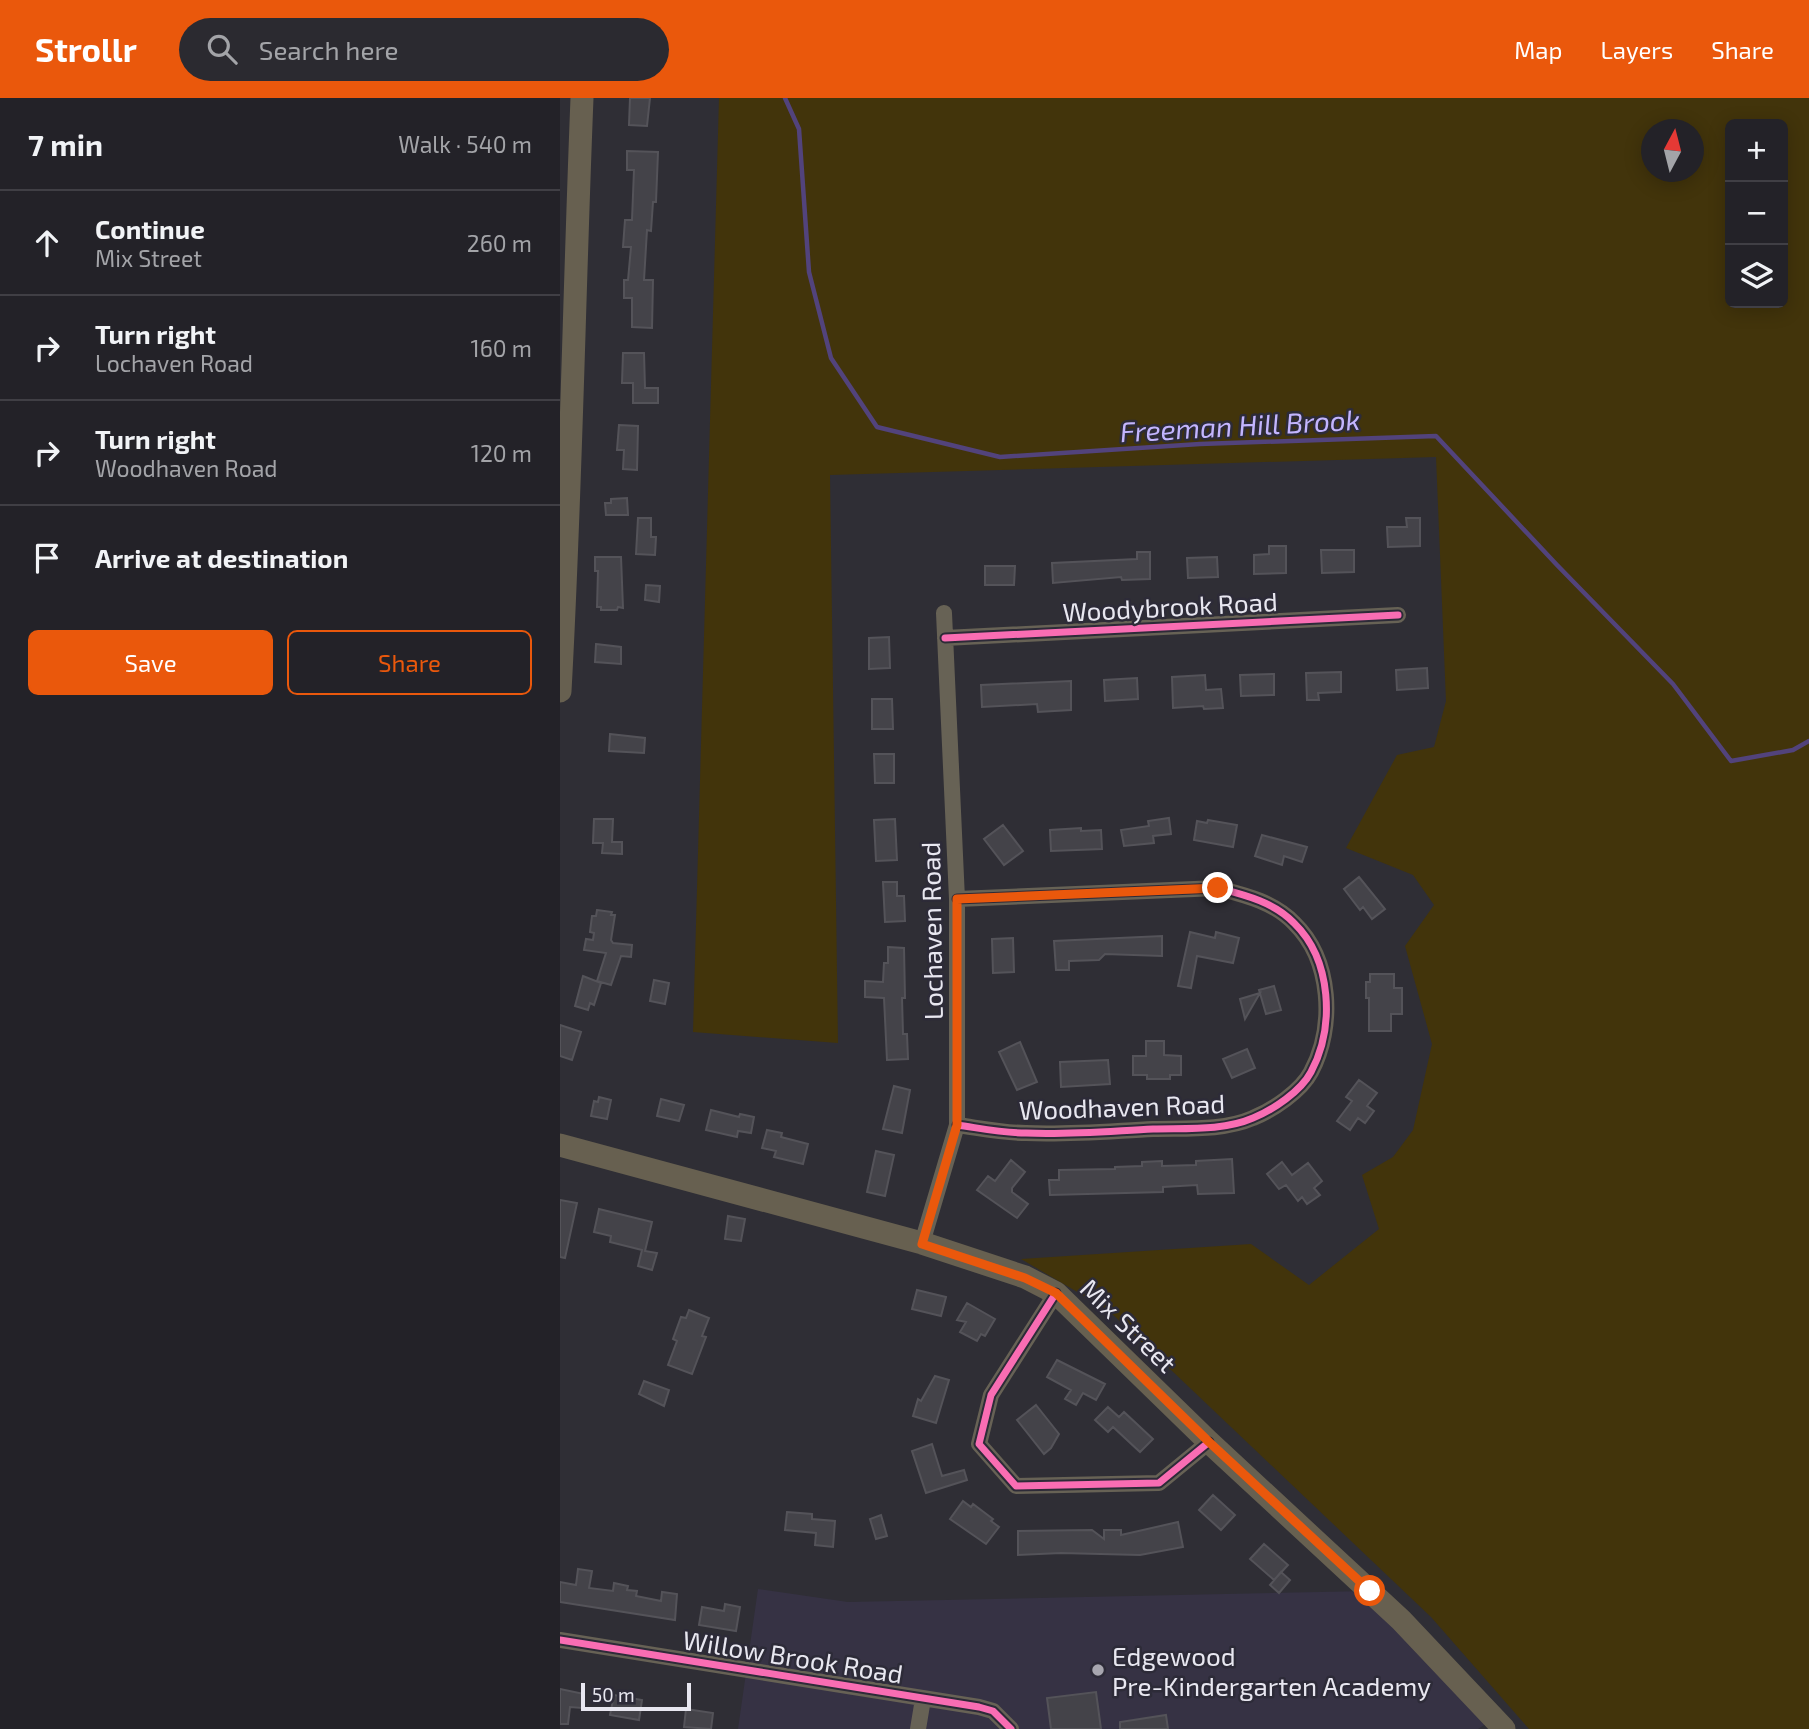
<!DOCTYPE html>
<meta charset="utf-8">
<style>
:root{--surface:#232228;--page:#2b2a30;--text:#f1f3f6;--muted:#a3a4a8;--line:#403f45;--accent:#ea580c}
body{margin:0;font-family:"Exo 2",sans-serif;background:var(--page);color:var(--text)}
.controls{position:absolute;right:21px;top:21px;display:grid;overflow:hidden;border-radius:10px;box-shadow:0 4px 18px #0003}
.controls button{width:63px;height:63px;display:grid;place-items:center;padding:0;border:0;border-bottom:2px solid var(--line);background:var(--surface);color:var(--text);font:35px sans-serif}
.compass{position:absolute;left:1081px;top:21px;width:63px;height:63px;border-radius:50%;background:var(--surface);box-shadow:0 4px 18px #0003;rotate:7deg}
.scale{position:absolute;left:21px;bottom:18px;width:110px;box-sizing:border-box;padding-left:7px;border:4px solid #e8e7f0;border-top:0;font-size:19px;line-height:24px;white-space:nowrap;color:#e8e7f0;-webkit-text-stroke:5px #2d2b38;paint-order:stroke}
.stop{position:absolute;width:21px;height:21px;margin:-16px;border:5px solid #ea580c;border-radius:50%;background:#fff}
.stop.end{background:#ea580c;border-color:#fff;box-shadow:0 2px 7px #0008}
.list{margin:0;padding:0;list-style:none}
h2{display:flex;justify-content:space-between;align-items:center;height:91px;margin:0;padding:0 28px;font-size:30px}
h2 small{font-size:23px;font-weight:400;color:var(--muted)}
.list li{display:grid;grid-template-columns:46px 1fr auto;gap:21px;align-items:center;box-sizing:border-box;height:105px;padding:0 28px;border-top:2px solid var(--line)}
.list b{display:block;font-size:26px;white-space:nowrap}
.list p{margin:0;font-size:23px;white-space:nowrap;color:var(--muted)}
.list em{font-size:23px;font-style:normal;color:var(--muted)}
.actions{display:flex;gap:14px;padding:21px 28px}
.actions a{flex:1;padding:16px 0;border:2px solid var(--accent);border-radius:10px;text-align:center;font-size:24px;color:var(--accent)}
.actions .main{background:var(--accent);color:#fff}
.icon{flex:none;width:38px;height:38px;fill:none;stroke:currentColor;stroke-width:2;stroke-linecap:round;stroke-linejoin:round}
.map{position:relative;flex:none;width:1249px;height:1631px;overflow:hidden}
header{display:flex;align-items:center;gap:42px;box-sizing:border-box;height:98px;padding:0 35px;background:var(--accent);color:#fff}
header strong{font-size:33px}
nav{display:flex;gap:38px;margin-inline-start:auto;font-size:24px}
.search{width:490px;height:63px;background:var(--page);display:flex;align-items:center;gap:18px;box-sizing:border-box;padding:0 24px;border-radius:38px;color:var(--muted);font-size:26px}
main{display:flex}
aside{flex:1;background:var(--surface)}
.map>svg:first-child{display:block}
.built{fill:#363244}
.green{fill:#42340b;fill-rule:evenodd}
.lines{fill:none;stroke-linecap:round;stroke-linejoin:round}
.stream{stroke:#52437c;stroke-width:4.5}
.building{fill:#444349;stroke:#545359;stroke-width:2}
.street{stroke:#676255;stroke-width:16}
.secondary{stroke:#676050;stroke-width:23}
.cycleway-casing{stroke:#2d2b38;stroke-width:11}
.cycleway{stroke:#f96db3;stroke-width:7}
.route{stroke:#ea580c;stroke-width:9}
.poi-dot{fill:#a7a6af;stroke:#2d2b38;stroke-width:2.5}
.labels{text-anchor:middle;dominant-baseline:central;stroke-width:5;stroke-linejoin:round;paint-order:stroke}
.street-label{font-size:26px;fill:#e8e7f0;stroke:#2d2b38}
.poi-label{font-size:26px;fill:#e8e7f0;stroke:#2d2b38;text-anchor:start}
.water-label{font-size:28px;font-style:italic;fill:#c3b5fe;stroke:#2d2b38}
</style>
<header>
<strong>Strollr</strong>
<div class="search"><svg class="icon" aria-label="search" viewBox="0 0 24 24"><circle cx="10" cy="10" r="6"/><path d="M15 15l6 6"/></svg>Search here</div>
<nav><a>Map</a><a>Layers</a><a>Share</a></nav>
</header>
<main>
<aside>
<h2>7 min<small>Walk · 540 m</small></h2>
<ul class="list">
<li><svg class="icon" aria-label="ahead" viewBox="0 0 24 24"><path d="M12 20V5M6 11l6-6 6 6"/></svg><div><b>Continue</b><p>Mix Street</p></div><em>260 m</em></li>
<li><svg class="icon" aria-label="right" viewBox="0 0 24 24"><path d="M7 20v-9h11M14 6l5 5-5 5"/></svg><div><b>Turn right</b><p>Lochaven Road</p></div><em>160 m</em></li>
<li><svg class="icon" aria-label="right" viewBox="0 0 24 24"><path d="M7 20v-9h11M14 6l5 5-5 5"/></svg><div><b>Turn right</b><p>Woodhaven Road</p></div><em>120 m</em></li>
<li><svg class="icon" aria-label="arrive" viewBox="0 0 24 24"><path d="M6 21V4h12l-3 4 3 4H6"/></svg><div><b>Arrive at destination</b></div></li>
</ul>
<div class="actions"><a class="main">Save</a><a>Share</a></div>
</aside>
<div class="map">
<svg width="1249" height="1631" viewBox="0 0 1249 1631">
<rect width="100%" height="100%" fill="#2f2e35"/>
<path class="built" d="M 198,1491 L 288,1504 L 810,1493 L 935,1620 L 918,1631 L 178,1631 Z"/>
<path class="green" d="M 159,0 L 1249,0 L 1249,1631 L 969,1631 L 871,1519 L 548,1212 L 461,1161 L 691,1146 L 749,1187 L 819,1131 L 802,1077 L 833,1059 L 853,1032 L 872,946 L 845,848 L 874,807 L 853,777 L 786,750 L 837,657 L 874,649 L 886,603 L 876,359 L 270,377 L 278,945 L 133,934 ZM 1170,26 L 1223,26 L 1223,205 L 1170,205 ZM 1092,32 L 1134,32 L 1134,74 L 1092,74 Z"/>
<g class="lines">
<path class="stream" d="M 225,0 L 239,31 L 249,174 L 271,260 L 317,329 L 440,359 L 640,346 L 876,338 L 997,467 L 1113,586 L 1171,663 L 1233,652 L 1249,643"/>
</g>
<path class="building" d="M 70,0 L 90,0 L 87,28 L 69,27 Z
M 67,53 L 98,54 L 96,104 L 93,104 L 91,133 L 87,132 L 84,182 L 93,182 L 92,230 L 72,229 L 72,200 L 64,200 L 64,182 L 68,182 L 71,149 L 63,149 L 65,122 L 72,122 L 74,72 L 67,72 Z
M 63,255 L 84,255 L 85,290 L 98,290 L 98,305 L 73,305 L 73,285 L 62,285 Z
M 59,327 L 78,328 L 77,372 L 63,371 L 64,352 L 57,352 Z
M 67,400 L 68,417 L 46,417 L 45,405 L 51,405 L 51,401 Z
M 78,420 L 91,420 L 91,439 L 96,439 L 95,457 L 76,456 Z
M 846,420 L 860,420 L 860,448 L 828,449 L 827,429 L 847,429 Z
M 709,448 L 726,448 L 726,475 L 694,476 L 694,457 L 709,456 Z
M 761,452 L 794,452 L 794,474 L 762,475 Z
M 577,454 L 590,454 L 590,481 L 562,482 L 561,479 L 493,485 L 492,465 L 577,461 Z
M 35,459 L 61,459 L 63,510 L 58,509 L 57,512 L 41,512 L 41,509 L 37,509 L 38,473 L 35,473 Z
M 657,459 L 658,479 L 628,480 L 627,460 Z
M 425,468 L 455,468 L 454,487 L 425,487 Z
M 86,487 L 100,488 L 99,504 L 85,502 Z
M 329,539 L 330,570 L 309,571 L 309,540 Z
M 36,546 L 61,549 L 61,566 L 35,564 Z
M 867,570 L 868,590 L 837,592 L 836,572 Z
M 781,574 L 781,594 L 758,595 L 759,602 L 747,602 L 746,575 Z
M 714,576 L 714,597 L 681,598 L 680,577 Z
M 645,577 L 646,592 L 661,591 L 663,610 L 644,611 L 643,608 L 613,610 L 612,579 Z
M 577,580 L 578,601 L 545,603 L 544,582 Z
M 511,583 L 511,612 L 478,614 L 477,606 L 422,609 L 421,587 Z
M 312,601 L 332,601 L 333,631 L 312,631 Z
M 50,636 L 85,640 L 84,655 L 49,653 Z
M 314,656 L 334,656 L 334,685 L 315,685 Z
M 609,720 L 611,736 L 593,738 L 594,745 L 564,748 L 561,732 L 589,728 L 588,723 Z
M 34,721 L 53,721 L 52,744 L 62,744 L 62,756 L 42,755 L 43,745 L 33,745 Z
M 335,721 L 337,762 L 316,763 L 314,722 Z
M 648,722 L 677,727 L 673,749 L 634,742 L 637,723 L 647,725 Z
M 443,727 L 463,753 L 444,767 L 424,741 Z
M 521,730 L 521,733 L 541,732 L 542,751 L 491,753 L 490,732 Z
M 702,737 L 747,749 L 742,764 L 724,758 L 722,767 L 695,758 Z
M 799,779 L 825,811 L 812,821 L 803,809 L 800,812 L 784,791 Z
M 323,784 L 337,784 L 337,798 L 344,798 L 345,823 L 325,824 Z
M 37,812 L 52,814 L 51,817 L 55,817 L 51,842 L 53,845 L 72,847 L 71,859 L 61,858 L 51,887 L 37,883 L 46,855 L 24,852 L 26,841 L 33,842 L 34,835 L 30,834 L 32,818 L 36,818 Z
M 630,834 L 655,840 L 656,834 L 679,840 L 673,865 L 637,858 L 631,890 L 618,888 Z
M 602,838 L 602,858 L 545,856 L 539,862 L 509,863 L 509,872 L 496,872 L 494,843 Z
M 453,840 L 454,874 L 433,875 L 432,841 Z
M 328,849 L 344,850 L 345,900 L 342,900 L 343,936 L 347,936 L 348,961 L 327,962 L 324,900 L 305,899 L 305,883 L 323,884 L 324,865 L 328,865 Z
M 810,876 L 834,876 L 834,890 L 842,890 L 842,916 L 831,916 L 831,933 L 809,933 L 809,900 L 806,900 L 806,884 L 810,884 Z
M 23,878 L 41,885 L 34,907 L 30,905 L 28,912 L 15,908 Z
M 94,882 L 109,885 L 105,906 L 90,903 Z
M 714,888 L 721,912 L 706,916 L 699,892 Z
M 700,895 L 685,921 L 680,901 Z
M 0,927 L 21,934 L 12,962 L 0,958 Z
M 586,943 L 604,943 L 604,957 L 621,958 L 621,977 L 610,977 L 610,981 L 587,981 L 587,977 L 573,977 L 573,958 L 586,958 Z
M 460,944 L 477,984 L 457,992 L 439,954 Z
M 687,951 L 695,970 L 672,980 L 663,961 Z
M 548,962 L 550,986 L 501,989 L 500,964 Z
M 799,982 L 817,995 L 807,1008 L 814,1013 L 805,1025 L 798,1020 L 790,1032 L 777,1023 L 792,1003 L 786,999 Z
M 334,988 L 350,992 L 342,1035 L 323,1031 Z
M 39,999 L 51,1002 L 47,1021 L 31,1018 L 34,1003 L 38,1004 Z
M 101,1001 L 124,1007 L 119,1023 L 97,1018 Z
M 151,1012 L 179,1019 L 180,1016 L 194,1019 L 191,1035 L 178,1033 L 177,1039 L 146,1032 Z
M 207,1032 L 222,1035 L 221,1039 L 248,1046 L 243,1066 L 214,1059 L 216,1053 L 202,1050 Z
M 316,1053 L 334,1057 L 325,1098 L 307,1094 Z
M 672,1061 L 674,1095 L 638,1096 L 637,1087 L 603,1089 L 603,1094 L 490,1097 L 489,1082 L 499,1082 L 499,1072 L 555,1071 L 555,1069 L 582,1068 L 582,1064 L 602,1063 L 602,1068 L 636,1067 L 636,1063 Z
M 451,1062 L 465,1074 L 452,1090 L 452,1094 L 468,1106 L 457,1120 L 417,1092 L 428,1078 L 435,1083 Z
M 722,1064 L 732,1077 L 748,1065 L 762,1083 L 754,1090 L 760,1097 L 747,1106 L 742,1099 L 738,1103 L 726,1087 L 719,1091 L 707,1076 Z
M 0,1102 L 17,1105 L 5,1160 L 0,1159 Z
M 39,1111 L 92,1124 L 85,1153 L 97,1155 L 92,1172 L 78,1168 L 82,1152 L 50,1144 L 51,1138 L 34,1134 Z
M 168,1118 L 185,1121 L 181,1143 L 165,1141 Z
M 357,1192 L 386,1199 L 381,1218 L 352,1211 Z
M 407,1205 L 435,1221 L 425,1238 L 421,1236 L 417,1243 L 400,1234 L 406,1224 L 397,1222 Z
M 129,1212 L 149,1220 L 142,1238 L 146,1239 L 132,1276 L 108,1267 L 117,1243 L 113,1241 L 121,1219 L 126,1220 Z
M 497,1262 L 545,1286 L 536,1302 L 523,1295 L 516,1307 L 505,1301 L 511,1292 L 487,1279 Z
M 375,1278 L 389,1282 L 376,1325 L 353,1318 L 358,1301 L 361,1303 Z
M 84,1283 L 109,1292 L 104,1308 L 79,1296 Z
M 476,1307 L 499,1336 L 491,1350 L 484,1356 L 457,1322 Z
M 548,1309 L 559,1319 L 564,1314 L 593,1341 L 580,1354 L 553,1329 L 548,1334 L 535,1322 Z
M 372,1346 L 382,1378 L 404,1372 L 407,1382 L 366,1395 L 352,1353 Z
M 653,1397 L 675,1417 L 661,1432 L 639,1412 Z
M 403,1403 L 411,1409 L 413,1406 L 433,1421 L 431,1423 L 439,1429 L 426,1446 L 390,1421 Z
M 227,1414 L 252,1416 L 252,1421 L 275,1423 L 273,1449 L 255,1447 L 256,1435 L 225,1432 Z
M 321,1417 L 327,1438 L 316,1441 L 310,1421 Z
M 618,1424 L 623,1449 L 580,1457 L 501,1455 L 458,1457 L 458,1433 L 532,1432 L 544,1441 L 544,1432 L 561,1432 L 561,1437 Z
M 704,1446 L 728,1467 L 714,1482 L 690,1461 Z
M 18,1471 L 32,1473 L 29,1490 L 53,1493 L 54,1485 L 68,1488 L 67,1492 L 77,1493 L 76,1498 L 101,1503 L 102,1494 L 117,1496 L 115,1522 L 0,1504 L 0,1484 L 16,1487 Z
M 721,1474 L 730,1482 L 719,1495 L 710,1487 Z
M 165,1506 L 180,1509 L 176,1533 L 139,1527 L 142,1509 L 164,1513 Z
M 0,1591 L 24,1596 L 22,1610 L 10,1609 L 8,1626 L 0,1626 Z
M 536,1594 L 541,1631 L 491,1631 L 487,1600 Z
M 54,1597 L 82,1602 L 79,1622 L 50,1617 Z
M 126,1611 L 153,1615 L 151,1631 L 124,1629 Z
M 606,1617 L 608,1631 L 560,1631 L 560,1624 Z"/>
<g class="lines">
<path class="street" d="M 385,540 L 838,517
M 397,1027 C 419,1030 443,1035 466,1035 C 508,1037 551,1033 593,1031 C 626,1030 663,1033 693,1020 C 713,1012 741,993 751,974 C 775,929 772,862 734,825 C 714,804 685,797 658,790 L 397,801
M 362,1145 L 397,1027 L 397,801 L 384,515
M 496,1195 L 431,1297 L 419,1346 L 456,1388 L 599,1385 L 649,1344
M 0,1542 L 419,1609 L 433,1613 L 451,1631
M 358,1631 L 363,1601"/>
<path class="secondary" d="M 0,593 C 11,396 14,198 22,0
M 0,1047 L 362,1145 L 465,1179 L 496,1195 L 649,1344 L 841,1522 L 944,1631"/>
<g class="cycleway-casing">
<path id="cycleway" d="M 385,540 L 838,517
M 397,1027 C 419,1030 443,1035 466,1035 C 508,1037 551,1033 593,1031 C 626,1030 663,1033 693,1020 C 713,1012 741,993 751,974 C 775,929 772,862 734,825 C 714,804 685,797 658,790 L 397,801
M 496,1195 L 431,1297 L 419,1346 L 456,1388 L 599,1385 L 649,1344
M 0,1542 L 419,1609 L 433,1613 L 451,1631"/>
</g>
<use href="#cycleway" class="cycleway"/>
</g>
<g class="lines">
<path class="route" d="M 658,790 L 397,801 L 397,1027 L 362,1146 L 465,1180 L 496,1195 L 649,1344 L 810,1493"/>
</g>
<circle class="poi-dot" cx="538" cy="1572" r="7"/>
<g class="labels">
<g class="street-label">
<text transform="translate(610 508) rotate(-3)">Woodybrook Road</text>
<text transform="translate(371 833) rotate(-91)">Lochaven Road</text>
<text transform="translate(562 1008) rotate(-2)">Woodhaven Road</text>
<text transform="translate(569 1227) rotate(44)">Mix Street</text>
<text transform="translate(233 1558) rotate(9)">Willow Brook Road</text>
</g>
<g class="poi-label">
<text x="552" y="1557">Edgewood<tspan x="552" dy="30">Pre-Kindergarten Academy</tspan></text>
</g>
<g class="water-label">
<text transform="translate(680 327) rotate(-3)">Freeman Hill Brook</text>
</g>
</g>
</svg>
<div class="controls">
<button>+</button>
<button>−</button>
<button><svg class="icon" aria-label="layers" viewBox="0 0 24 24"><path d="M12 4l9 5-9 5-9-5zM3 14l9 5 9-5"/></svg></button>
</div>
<svg class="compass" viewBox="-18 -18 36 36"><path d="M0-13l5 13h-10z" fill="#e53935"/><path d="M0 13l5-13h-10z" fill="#a3a4a8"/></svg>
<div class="scale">50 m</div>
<div class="stop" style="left:810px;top:1493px"></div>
<div class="stop end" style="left:658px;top:790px"></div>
</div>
</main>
